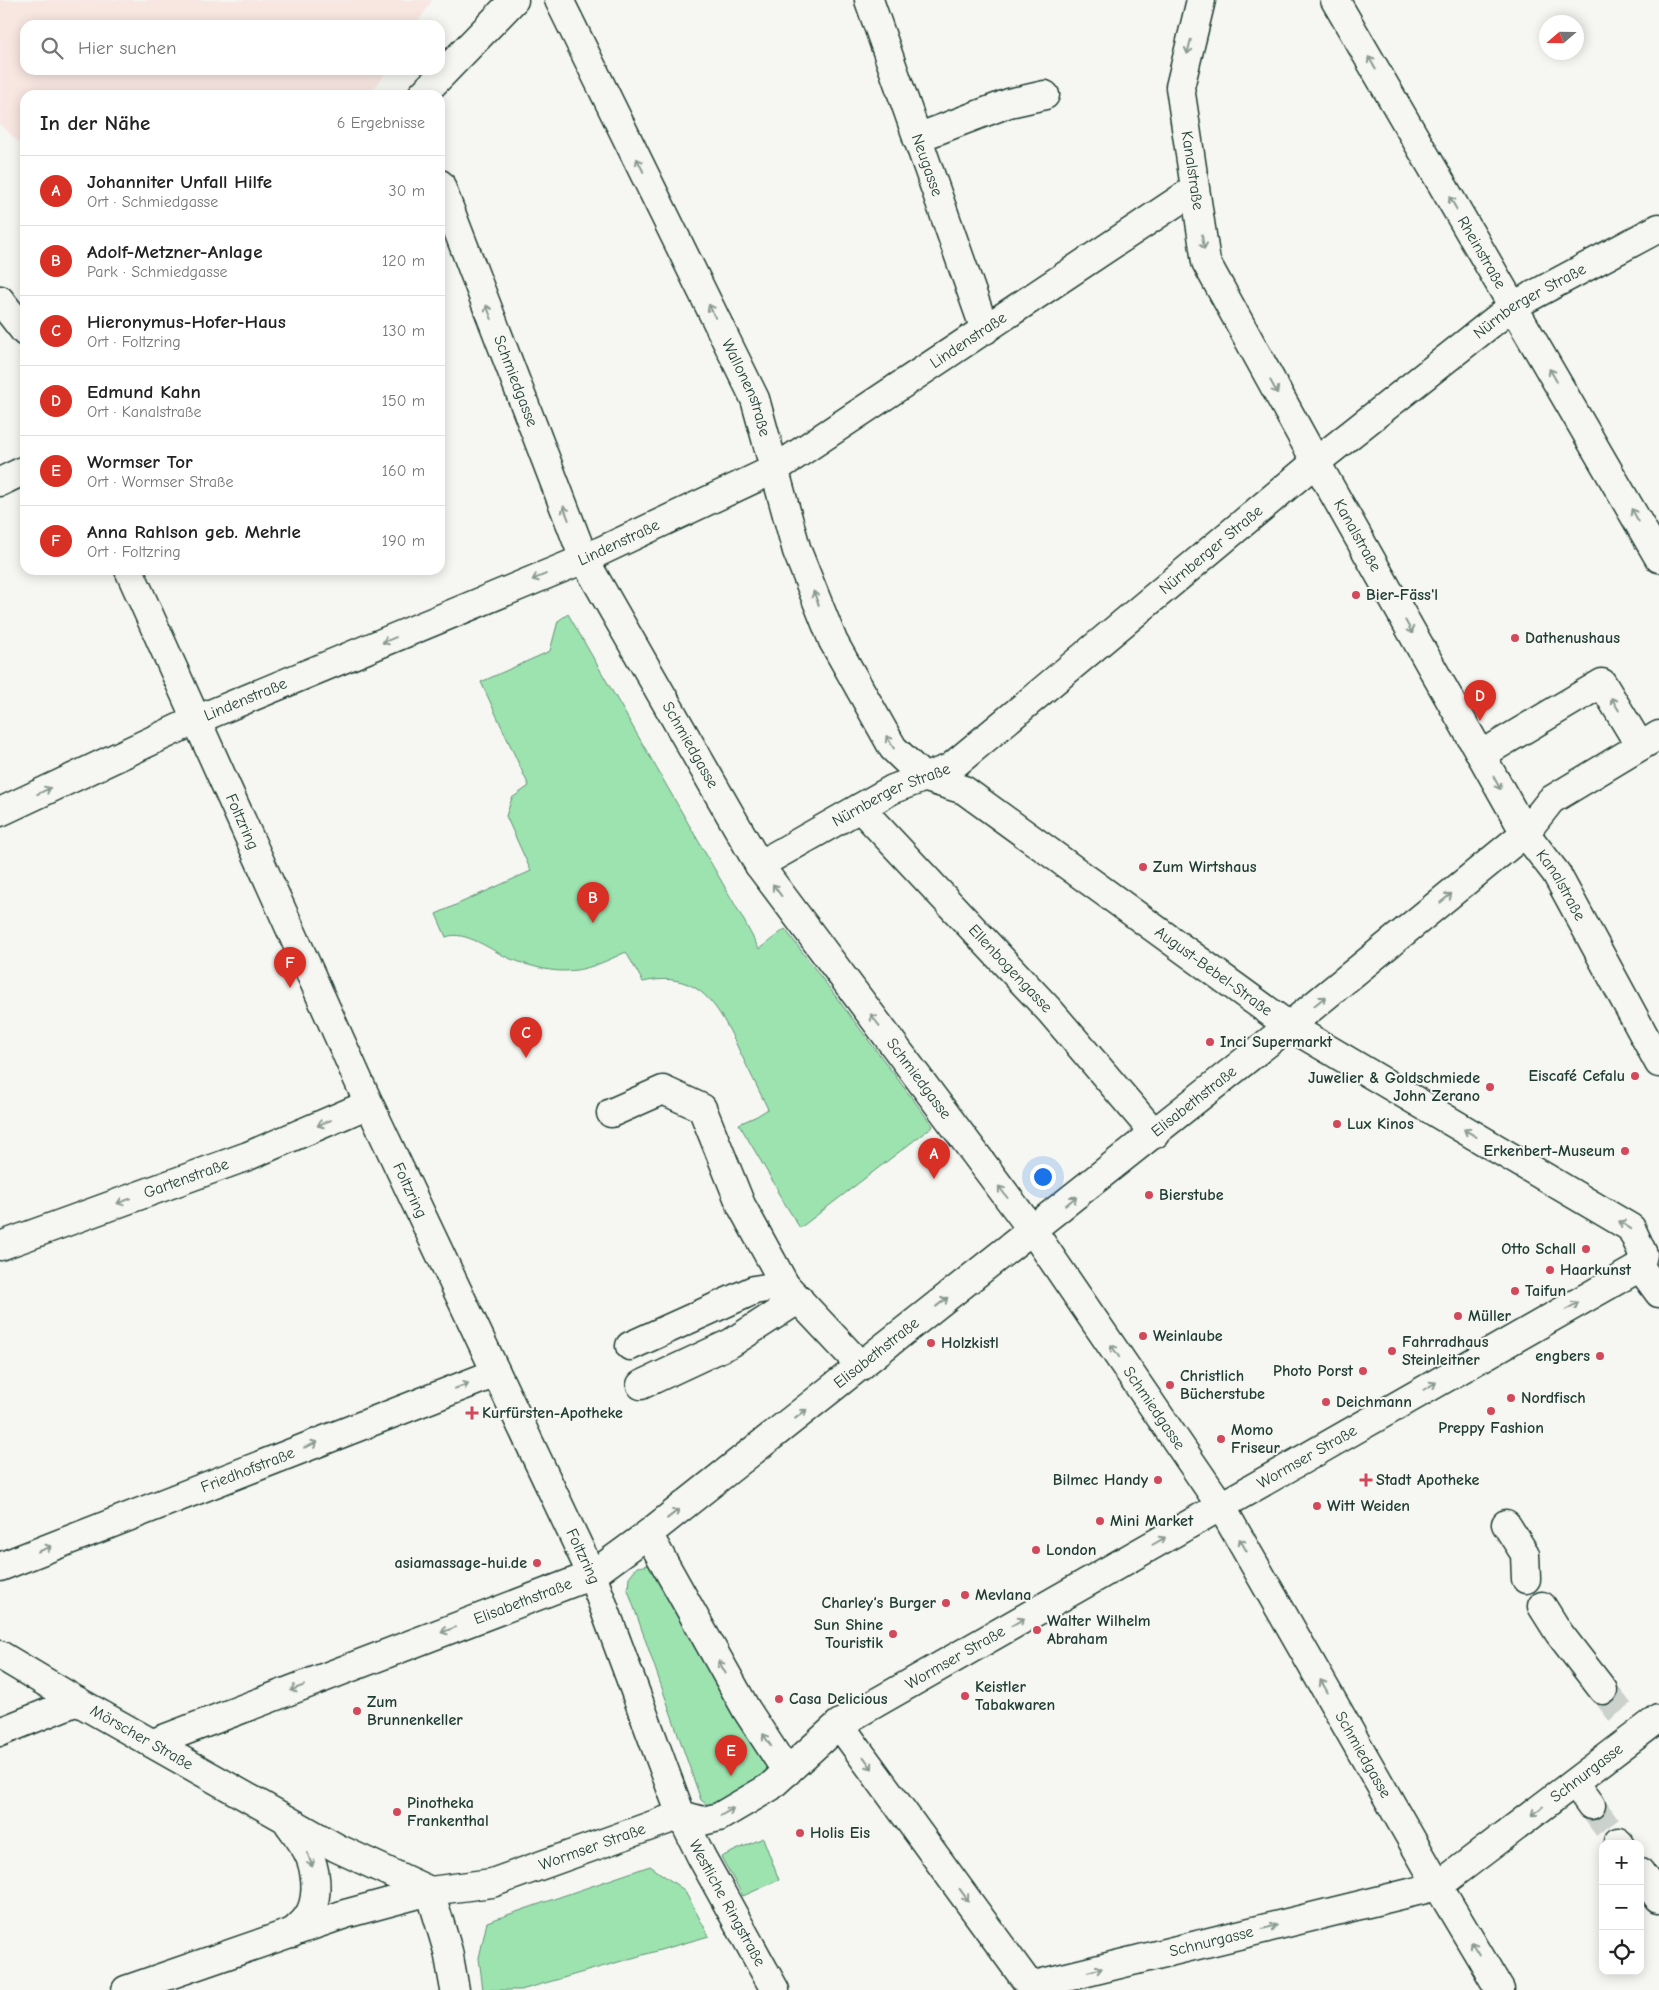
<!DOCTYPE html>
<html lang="de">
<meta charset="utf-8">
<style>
:root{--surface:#fff;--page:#f2f2f2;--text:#222;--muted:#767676;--line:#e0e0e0;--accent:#d93025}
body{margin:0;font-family:"Comic Neue",sans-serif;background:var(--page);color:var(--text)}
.controls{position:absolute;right:15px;bottom:15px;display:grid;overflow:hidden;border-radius:10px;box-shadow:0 2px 12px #0003}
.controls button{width:45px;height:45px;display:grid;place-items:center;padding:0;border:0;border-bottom:1px solid var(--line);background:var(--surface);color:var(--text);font:25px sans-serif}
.compass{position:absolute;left:1539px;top:15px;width:45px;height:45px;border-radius:50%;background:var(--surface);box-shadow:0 2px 12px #0003;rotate:250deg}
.you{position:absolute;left:1042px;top:1176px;width:18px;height:18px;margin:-12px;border:4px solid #fff;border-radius:50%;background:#1a73e8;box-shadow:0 0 0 8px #1a73e833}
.badge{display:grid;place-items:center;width:32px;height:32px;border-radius:50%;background:var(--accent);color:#fff;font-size:16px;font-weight:700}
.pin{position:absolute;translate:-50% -41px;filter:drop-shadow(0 1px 2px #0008)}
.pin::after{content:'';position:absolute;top:26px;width:18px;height:15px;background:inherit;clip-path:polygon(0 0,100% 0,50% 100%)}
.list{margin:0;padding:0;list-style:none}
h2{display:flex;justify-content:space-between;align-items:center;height:65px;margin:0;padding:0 20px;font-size:21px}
h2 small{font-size:16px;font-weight:400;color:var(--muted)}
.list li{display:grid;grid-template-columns:32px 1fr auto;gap:15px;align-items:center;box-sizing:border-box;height:70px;padding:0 20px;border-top:1px solid var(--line)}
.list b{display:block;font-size:19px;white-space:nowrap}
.list p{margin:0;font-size:16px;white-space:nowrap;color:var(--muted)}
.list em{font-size:16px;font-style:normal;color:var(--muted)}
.icon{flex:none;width:28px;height:28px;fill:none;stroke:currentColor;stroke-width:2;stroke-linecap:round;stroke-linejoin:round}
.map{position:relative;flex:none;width:1659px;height:1990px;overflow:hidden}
.search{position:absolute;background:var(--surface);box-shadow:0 2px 12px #0003;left:20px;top:20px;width:425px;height:55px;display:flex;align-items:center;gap:12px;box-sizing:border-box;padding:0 18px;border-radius:15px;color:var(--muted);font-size:19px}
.panel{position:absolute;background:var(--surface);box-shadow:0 2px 12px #0003;left:20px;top:90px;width:425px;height:485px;border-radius:15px}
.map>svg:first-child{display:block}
.built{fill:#f8e6e1}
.green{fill:#9de3b0;stroke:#5e9072}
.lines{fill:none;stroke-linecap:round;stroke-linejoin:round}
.minor-tunnel{stroke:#cbd1cc;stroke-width:28;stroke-dasharray:28 14;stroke-linecap:butt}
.minor-casing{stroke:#1f3d34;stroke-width:31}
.minor{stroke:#f6f6f2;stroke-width:28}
.oneway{stroke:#8a9a93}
.poi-dot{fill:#d1495b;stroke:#f6f6f2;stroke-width:2}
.labels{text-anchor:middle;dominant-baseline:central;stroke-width:4;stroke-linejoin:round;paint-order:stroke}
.street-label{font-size:16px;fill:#1f3d34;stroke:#f6f6f2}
.poi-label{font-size:16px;font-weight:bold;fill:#1f3d34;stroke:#f6f6f2;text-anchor:start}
</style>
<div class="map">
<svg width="1659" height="1990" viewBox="0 0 1659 1990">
<rect width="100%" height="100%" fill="#f6f6f2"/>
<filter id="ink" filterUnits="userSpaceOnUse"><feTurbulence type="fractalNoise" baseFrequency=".02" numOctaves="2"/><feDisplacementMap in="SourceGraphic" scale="10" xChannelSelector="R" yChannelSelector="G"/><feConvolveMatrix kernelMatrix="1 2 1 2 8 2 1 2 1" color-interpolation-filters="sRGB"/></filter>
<g filter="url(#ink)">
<path class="built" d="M 0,0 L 432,0 L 416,25 L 25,25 L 25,70 L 387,70 L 380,81 L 367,95 L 25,95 L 25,148 L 0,124 Z"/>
<path class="green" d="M 568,614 L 742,917 L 759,949 L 785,929 L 933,1126 L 800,1228 L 777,1191 L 778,1190 L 739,1124 L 757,1116 L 768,1109 C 758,1089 749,1070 739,1050 C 719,1007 699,969 643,982 L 626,952 C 606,961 587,971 564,971 C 546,971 527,965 511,959 C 493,952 465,929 446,937 L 436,914 L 531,871 L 506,816 L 512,798 L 529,786 L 481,682 L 550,651 L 558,621 Z
M 650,1565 L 662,1569 L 741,1728 L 763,1757 L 767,1767 L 767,1777 L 718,1806 L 709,1806 L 701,1800 L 628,1590 L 629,1577 L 637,1567 Z
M 763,1838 L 779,1880 L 743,1896 L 721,1857 Z
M 650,1866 L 684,1890 L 709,1936 L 521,1990 L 483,1990 L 479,1958 L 487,1922 Z"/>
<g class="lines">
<path class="minor-tunnel" d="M 1603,1690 L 1628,1722
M 1591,1805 L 1618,1842"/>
<g class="minor-casing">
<g id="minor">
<path id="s1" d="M 559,0 L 755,399 L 797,551 L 833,641 L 893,748 L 923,777 L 964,790 L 1289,1026 L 1631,1228 L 1643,1254 L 1640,1267"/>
<path id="s2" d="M 869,0 L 985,330"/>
<path id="s3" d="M 1201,0 L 1180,87 L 1206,262 L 1316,462 L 1525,833 L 1556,873 L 1659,1063"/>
<path id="s4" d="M 1335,0 L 1659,558"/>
<path d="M 422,95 L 514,0"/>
<path d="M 917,138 L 1009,103 L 1045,95"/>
<path id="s5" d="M 440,184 L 584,559 L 759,865 L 1033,1231 L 1221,1506 L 1438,1886 L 1500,1990"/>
<path d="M 0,300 L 25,332"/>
<path d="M 0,482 L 25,470"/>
<path id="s6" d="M 129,570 L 369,1104 L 592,1575 L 681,1815 L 701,1856 L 775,1990"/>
<path d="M 1481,755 L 1602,683 L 1640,746"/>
<path id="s7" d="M 860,808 L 1050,1011 L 1155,1134"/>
<path id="s8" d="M 0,812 L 196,720 L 584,559 L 775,469 L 1194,190"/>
<path id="s9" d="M 759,865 L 893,789 L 950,768 L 1316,462 L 1513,306 L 1659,228"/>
<path d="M 611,1113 L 663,1090 L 702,1108 L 741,1205 L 785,1285 L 861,1366"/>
<path id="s10" d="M 0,1246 L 248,1156 L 369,1104"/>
<path d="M 1640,1267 L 1659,1293"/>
<path d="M 630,1346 L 754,1290 L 785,1285"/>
<path d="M 641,1385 L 731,1343 L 799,1299"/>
<path d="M 1506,1524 L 1525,1554 L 1526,1579"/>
<path d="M 648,1534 L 746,1709 L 787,1772"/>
<path id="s11" d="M 0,1567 L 496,1373"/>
<path d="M 1542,1606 L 1559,1633 L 1603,1690"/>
<path id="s12" d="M 0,1655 L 77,1701 L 337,1848 L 430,1891"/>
<path id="s13" d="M 839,1724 L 1030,1986 L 1438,1886 L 1659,1718"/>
<path d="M 0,1732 L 77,1701"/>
<path id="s14" d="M 153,1743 L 592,1575 L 648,1534 L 1289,1026 L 1525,833 L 1551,800 L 1659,735"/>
<path d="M 1575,1783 L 1591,1805"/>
<path d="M 289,1824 C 296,1834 305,1845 310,1857 C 317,1875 319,1903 306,1919 C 302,1924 297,1928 292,1933"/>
<path d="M 1618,1842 L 1620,1844"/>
<path d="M 1640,1872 L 1659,1899"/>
<path d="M 430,1891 L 448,1951 L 455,1990"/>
<path id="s15" d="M 126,1990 L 345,1914 L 430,1891 L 492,1883 L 681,1815 L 703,1821 L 719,1817 L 770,1787 L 839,1724 L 1640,1267"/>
</g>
</g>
<use href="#minor" class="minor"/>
</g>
<defs><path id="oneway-shaft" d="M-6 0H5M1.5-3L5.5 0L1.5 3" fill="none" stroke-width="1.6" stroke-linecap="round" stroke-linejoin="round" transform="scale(1.25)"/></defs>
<g class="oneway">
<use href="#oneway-shaft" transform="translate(1189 47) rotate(104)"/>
<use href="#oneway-shaft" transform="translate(1372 63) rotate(-120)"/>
<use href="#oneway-shaft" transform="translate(640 165) rotate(-116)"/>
<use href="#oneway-shaft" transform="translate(1453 203) rotate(-120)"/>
<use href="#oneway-shaft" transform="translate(1203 242) rotate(81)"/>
<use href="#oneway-shaft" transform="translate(712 311) rotate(-116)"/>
<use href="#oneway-shaft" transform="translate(489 312) rotate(-111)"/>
<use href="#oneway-shaft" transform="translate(1553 375) rotate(-120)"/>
<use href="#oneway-shaft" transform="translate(1274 387) rotate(61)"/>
<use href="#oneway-shaft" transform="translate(566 513) rotate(-111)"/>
<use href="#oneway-shaft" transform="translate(1635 515) rotate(-120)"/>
<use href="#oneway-shaft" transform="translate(539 577) rotate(157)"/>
<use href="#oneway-shaft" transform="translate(816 598) rotate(-111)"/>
<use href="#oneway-shaft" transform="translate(1409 627) rotate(61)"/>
<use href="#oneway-shaft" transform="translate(389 640) rotate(157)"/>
<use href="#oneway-shaft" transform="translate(1615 704) rotate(-121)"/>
<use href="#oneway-shaft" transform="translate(890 742) rotate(-121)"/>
<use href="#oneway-shaft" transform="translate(1497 783) rotate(61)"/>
<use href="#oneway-shaft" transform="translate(44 791) rotate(-25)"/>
<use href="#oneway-shaft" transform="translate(777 890) rotate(-126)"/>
<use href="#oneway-shaft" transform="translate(1446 898) rotate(-39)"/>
<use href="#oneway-shaft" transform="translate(1320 1001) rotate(-39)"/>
<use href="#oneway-shaft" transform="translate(875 1020) rotate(-127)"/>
<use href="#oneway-shaft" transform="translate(324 1123) rotate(157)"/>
<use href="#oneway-shaft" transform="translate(1470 1133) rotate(-149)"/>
<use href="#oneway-shaft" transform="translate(1003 1192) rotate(-127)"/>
<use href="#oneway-shaft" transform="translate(124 1201) rotate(160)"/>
<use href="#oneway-shaft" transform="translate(1071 1201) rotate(-39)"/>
<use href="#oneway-shaft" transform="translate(1625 1225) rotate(-146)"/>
<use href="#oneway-shaft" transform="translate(942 1302) rotate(-38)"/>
<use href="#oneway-shaft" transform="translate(1572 1306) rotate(-30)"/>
<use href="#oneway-shaft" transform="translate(1115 1351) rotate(-124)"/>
<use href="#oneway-shaft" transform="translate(462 1386) rotate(-21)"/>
<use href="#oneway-shaft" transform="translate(1430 1386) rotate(-30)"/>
<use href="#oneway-shaft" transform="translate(801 1414) rotate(-38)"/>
<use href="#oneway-shaft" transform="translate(311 1445) rotate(-21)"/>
<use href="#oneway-shaft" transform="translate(673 1514) rotate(-38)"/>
<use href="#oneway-shaft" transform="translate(1159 1541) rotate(-30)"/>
<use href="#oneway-shaft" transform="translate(1243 1545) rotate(-120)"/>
<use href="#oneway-shaft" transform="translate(45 1549) rotate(-21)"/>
<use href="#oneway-shaft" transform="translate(1018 1622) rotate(-30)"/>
<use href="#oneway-shaft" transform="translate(448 1630) rotate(159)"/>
<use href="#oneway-shaft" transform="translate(722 1667) rotate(-119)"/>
<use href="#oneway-shaft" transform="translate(1324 1686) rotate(-120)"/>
<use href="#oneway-shaft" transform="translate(297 1688) rotate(159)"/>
<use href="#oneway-shaft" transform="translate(767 1740) rotate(-124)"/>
<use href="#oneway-shaft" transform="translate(868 1763) rotate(54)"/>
<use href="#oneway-shaft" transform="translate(1537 1811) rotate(143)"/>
<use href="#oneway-shaft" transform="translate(727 1812) rotate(-30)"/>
<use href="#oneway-shaft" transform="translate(310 1860) rotate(71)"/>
<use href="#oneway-shaft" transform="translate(964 1895) rotate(54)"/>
<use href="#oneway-shaft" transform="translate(1270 1927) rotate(-14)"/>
<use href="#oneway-shaft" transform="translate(1475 1948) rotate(-121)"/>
<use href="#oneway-shaft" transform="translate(1095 1970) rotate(-14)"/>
</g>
</g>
<g class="poi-dot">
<circle cx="1356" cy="595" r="5"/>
<circle cx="1515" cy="638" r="5"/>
<circle cx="1143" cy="867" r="5"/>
<circle cx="1210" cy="1042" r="5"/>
<circle cx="1635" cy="1076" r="5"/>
<circle cx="1490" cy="1087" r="5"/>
<circle cx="1337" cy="1124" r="5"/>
<circle cx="1625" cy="1151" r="5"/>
<circle cx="1149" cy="1195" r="5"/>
<circle cx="1586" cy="1249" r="5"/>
<circle cx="1550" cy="1270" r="5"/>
<circle cx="1515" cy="1291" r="5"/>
<circle cx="1458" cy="1316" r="5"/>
<circle cx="1143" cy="1336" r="5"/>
<circle cx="931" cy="1343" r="5"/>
<circle cx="1392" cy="1351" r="5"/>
<circle cx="1600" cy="1356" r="5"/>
<circle cx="1363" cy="1371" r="5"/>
<circle cx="1170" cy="1385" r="5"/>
<circle cx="1511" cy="1398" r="5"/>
<circle cx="1326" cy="1402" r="5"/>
<circle cx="1491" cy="1411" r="5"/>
<path d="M469.5 1405.5h5v5h5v5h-5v5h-5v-5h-5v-5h5z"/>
<circle cx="1221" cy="1439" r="5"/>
<circle cx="1158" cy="1480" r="5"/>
<path d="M1363.5 1472.5h5v5h5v5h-5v5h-5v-5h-5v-5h5z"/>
<circle cx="1317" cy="1506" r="5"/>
<circle cx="1100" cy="1521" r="5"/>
<circle cx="1036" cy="1550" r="5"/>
<circle cx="537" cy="1563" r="5"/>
<circle cx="965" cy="1595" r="5"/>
<circle cx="946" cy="1603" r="5"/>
<circle cx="1037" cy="1630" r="5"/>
<circle cx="893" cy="1634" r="5"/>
<circle cx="965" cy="1696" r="5"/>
<circle cx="779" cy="1699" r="5"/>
<circle cx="357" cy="1711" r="5"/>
<circle cx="397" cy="1812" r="5"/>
<circle cx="800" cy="1833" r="5"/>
</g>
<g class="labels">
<g class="street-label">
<text stroke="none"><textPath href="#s2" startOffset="175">Neugasse</textPath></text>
<text stroke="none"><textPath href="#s3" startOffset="174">Kanalstraße</textPath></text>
<text stroke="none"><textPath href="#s4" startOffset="292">Rheinstraße</textPath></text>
<text stroke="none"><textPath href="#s9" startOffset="960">Nürnberger Straße</textPath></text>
<text stroke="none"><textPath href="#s8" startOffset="1080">Lindenstraße</textPath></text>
<text stroke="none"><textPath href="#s5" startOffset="211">Schmiedgasse</textPath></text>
<text stroke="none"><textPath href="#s1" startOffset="431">Wallonenstraße</textPath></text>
<text stroke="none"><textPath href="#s3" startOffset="579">Kanalstraße</textPath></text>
<text stroke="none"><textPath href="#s8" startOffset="675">Lindenstraße</textPath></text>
<text stroke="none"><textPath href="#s9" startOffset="555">Nürnberger Straße</textPath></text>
<text stroke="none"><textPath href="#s8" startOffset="270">Lindenstraße</textPath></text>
<text stroke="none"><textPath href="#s5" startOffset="616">Schmiedgasse</textPath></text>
<text stroke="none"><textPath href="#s9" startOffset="150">Nürnberger Straße</textPath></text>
<text stroke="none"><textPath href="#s6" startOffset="276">Foltzring</textPath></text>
<text stroke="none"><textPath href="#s3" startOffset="984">Kanalstraße</textPath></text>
<text stroke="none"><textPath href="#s7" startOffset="220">Ellenbogengasse</textPath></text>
<text stroke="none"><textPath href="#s1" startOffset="1215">August-Bebel-Straße</textPath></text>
<text stroke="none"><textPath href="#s5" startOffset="1021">Schmiedgasse</textPath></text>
<text stroke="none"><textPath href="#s14" startOffset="1236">Elisabethstraße</textPath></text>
<text stroke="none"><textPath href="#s10" startOffset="198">Gartenstraße</textPath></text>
<text stroke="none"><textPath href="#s6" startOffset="681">Foltzring</textPath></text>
<text stroke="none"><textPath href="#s14" startOffset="831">Elisabethstraße</textPath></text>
<text stroke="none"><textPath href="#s5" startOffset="1426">Schmiedgasse</textPath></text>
<text stroke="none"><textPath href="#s15" startOffset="1314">Wormser Straße</textPath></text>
<text stroke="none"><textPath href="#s11" startOffset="266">Friedhofstraße</textPath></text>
<text stroke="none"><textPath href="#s6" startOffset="1086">Foltzring</textPath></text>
<text stroke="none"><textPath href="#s14" startOffset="396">Elisabethstraße</textPath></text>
<text stroke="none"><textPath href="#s15" startOffset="909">Wormser Straße</textPath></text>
<text stroke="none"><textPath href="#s12" startOffset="164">Mörscher Straße</textPath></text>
<text stroke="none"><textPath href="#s5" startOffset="1831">Schmiedgasse</textPath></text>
<text stroke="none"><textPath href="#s13" startOffset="931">Schnurgasse</textPath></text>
<text stroke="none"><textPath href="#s15" startOffset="489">Wormser Straße</textPath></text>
<text stroke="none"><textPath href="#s6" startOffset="1462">Westliche Ringstraße</textPath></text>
<text stroke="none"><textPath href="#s13" startOffset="511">Schnurgasse</textPath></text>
</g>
<g class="poi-label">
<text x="1366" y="595">Bier-Fäss'l</text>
<text x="1525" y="638">Dathenushaus</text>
<text x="1153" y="867">Zum Wirtshaus</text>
<text x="1220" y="1042">Inci Supermarkt</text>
<text x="1625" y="1076" text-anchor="end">Eiscafé Cefalu</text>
<text x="1480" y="1078" text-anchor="end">Juwelier &amp; Goldschmiede<tspan x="1480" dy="18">John Zerano</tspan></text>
<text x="1347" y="1124">Lux Kinos</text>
<text x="1615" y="1151" text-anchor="end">Erkenbert-Museum</text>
<text x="1159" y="1195">Bierstube</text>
<text x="1576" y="1249" text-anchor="end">Otto Schall</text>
<text x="1560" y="1270">Haarkunst</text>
<text x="1525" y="1291">Taifun</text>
<text x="1468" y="1316">Müller</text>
<text x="1153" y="1336">Weinlaube</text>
<text x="1402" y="1342">Fahrradhaus<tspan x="1402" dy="18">Steinleitner</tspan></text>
<text x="941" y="1343">Holzkistl</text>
<text x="1590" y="1356" text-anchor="end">engbers</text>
<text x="1353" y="1371" text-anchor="end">Photo Porst</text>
<text x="1180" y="1376">Christlich<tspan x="1180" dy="18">Bücherstube</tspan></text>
<text x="1521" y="1398">Nordfisch</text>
<text x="1336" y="1402">Deichmann</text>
<text x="482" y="1413">Kurfürsten-Apotheke</text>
<text x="1491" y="1428" text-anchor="middle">Preppy Fashion</text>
<text x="1231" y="1430">Momo<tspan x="1231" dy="18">Friseur</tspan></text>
<text x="1148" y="1480" text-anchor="end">Bilmec Handy</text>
<text x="1376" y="1480">Stadt Apotheke</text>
<text x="1327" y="1506">Witt Weiden</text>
<text x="1110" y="1521">Mini Market</text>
<text x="1046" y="1550">London</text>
<text x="527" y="1563" text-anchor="end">asiamassage-hui.de</text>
<text x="975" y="1595">Mevlana</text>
<text x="936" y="1603" text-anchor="end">Charley‘s Burger</text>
<text x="1047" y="1621">Walter Wilhelm<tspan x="1047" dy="18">Abraham</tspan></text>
<text x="883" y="1625" text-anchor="end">Sun Shine<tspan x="883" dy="18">Touristik</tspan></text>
<text x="975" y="1687">Keistler<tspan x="975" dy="18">Tabakwaren</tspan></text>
<text x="789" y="1699">Casa Delicious</text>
<text x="367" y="1702">Zum<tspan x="367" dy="18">Brunnenkeller</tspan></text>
<text x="407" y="1803">Pinotheka<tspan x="407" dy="18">Frankenthal</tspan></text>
<text x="810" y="1833">Holis Eis</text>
</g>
</g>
</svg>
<div class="controls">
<button>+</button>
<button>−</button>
<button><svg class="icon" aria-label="locate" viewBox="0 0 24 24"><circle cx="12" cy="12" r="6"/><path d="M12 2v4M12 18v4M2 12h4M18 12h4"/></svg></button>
</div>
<svg class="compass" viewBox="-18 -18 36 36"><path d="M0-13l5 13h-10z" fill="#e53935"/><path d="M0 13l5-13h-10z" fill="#767676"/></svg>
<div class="you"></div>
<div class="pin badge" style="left:934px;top:1179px">A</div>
<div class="pin badge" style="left:593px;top:923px">B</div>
<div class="pin badge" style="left:526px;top:1058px">C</div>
<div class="pin badge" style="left:1480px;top:721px">D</div>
<div class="pin badge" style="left:731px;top:1776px">E</div>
<div class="pin badge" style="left:290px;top:988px">F</div>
<div class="search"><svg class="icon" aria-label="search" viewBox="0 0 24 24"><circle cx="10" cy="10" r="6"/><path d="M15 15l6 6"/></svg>Hier suchen</div>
<section class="panel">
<h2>In der Nähe<small>6 Ergebnisse</small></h2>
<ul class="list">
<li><span class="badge">A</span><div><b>Johanniter Unfall Hilfe</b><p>Ort · Schmiedgasse</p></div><em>30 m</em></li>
<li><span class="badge">B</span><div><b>Adolf-Metzner-Anlage</b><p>Park · Schmiedgasse</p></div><em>120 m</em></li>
<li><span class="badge">C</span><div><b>Hieronymus-Hofer-Haus</b><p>Ort · Foltzring</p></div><em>130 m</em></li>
<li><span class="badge">D</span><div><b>Edmund Kahn</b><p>Ort · Kanalstraße</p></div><em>150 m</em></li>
<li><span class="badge">E</span><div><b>Wormser Tor</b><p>Ort · Wormser Straße</p></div><em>160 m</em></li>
<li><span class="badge">F</span><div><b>Anna Rahlson geb. Mehrle</b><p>Ort · Foltzring</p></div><em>190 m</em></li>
</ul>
</section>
</div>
